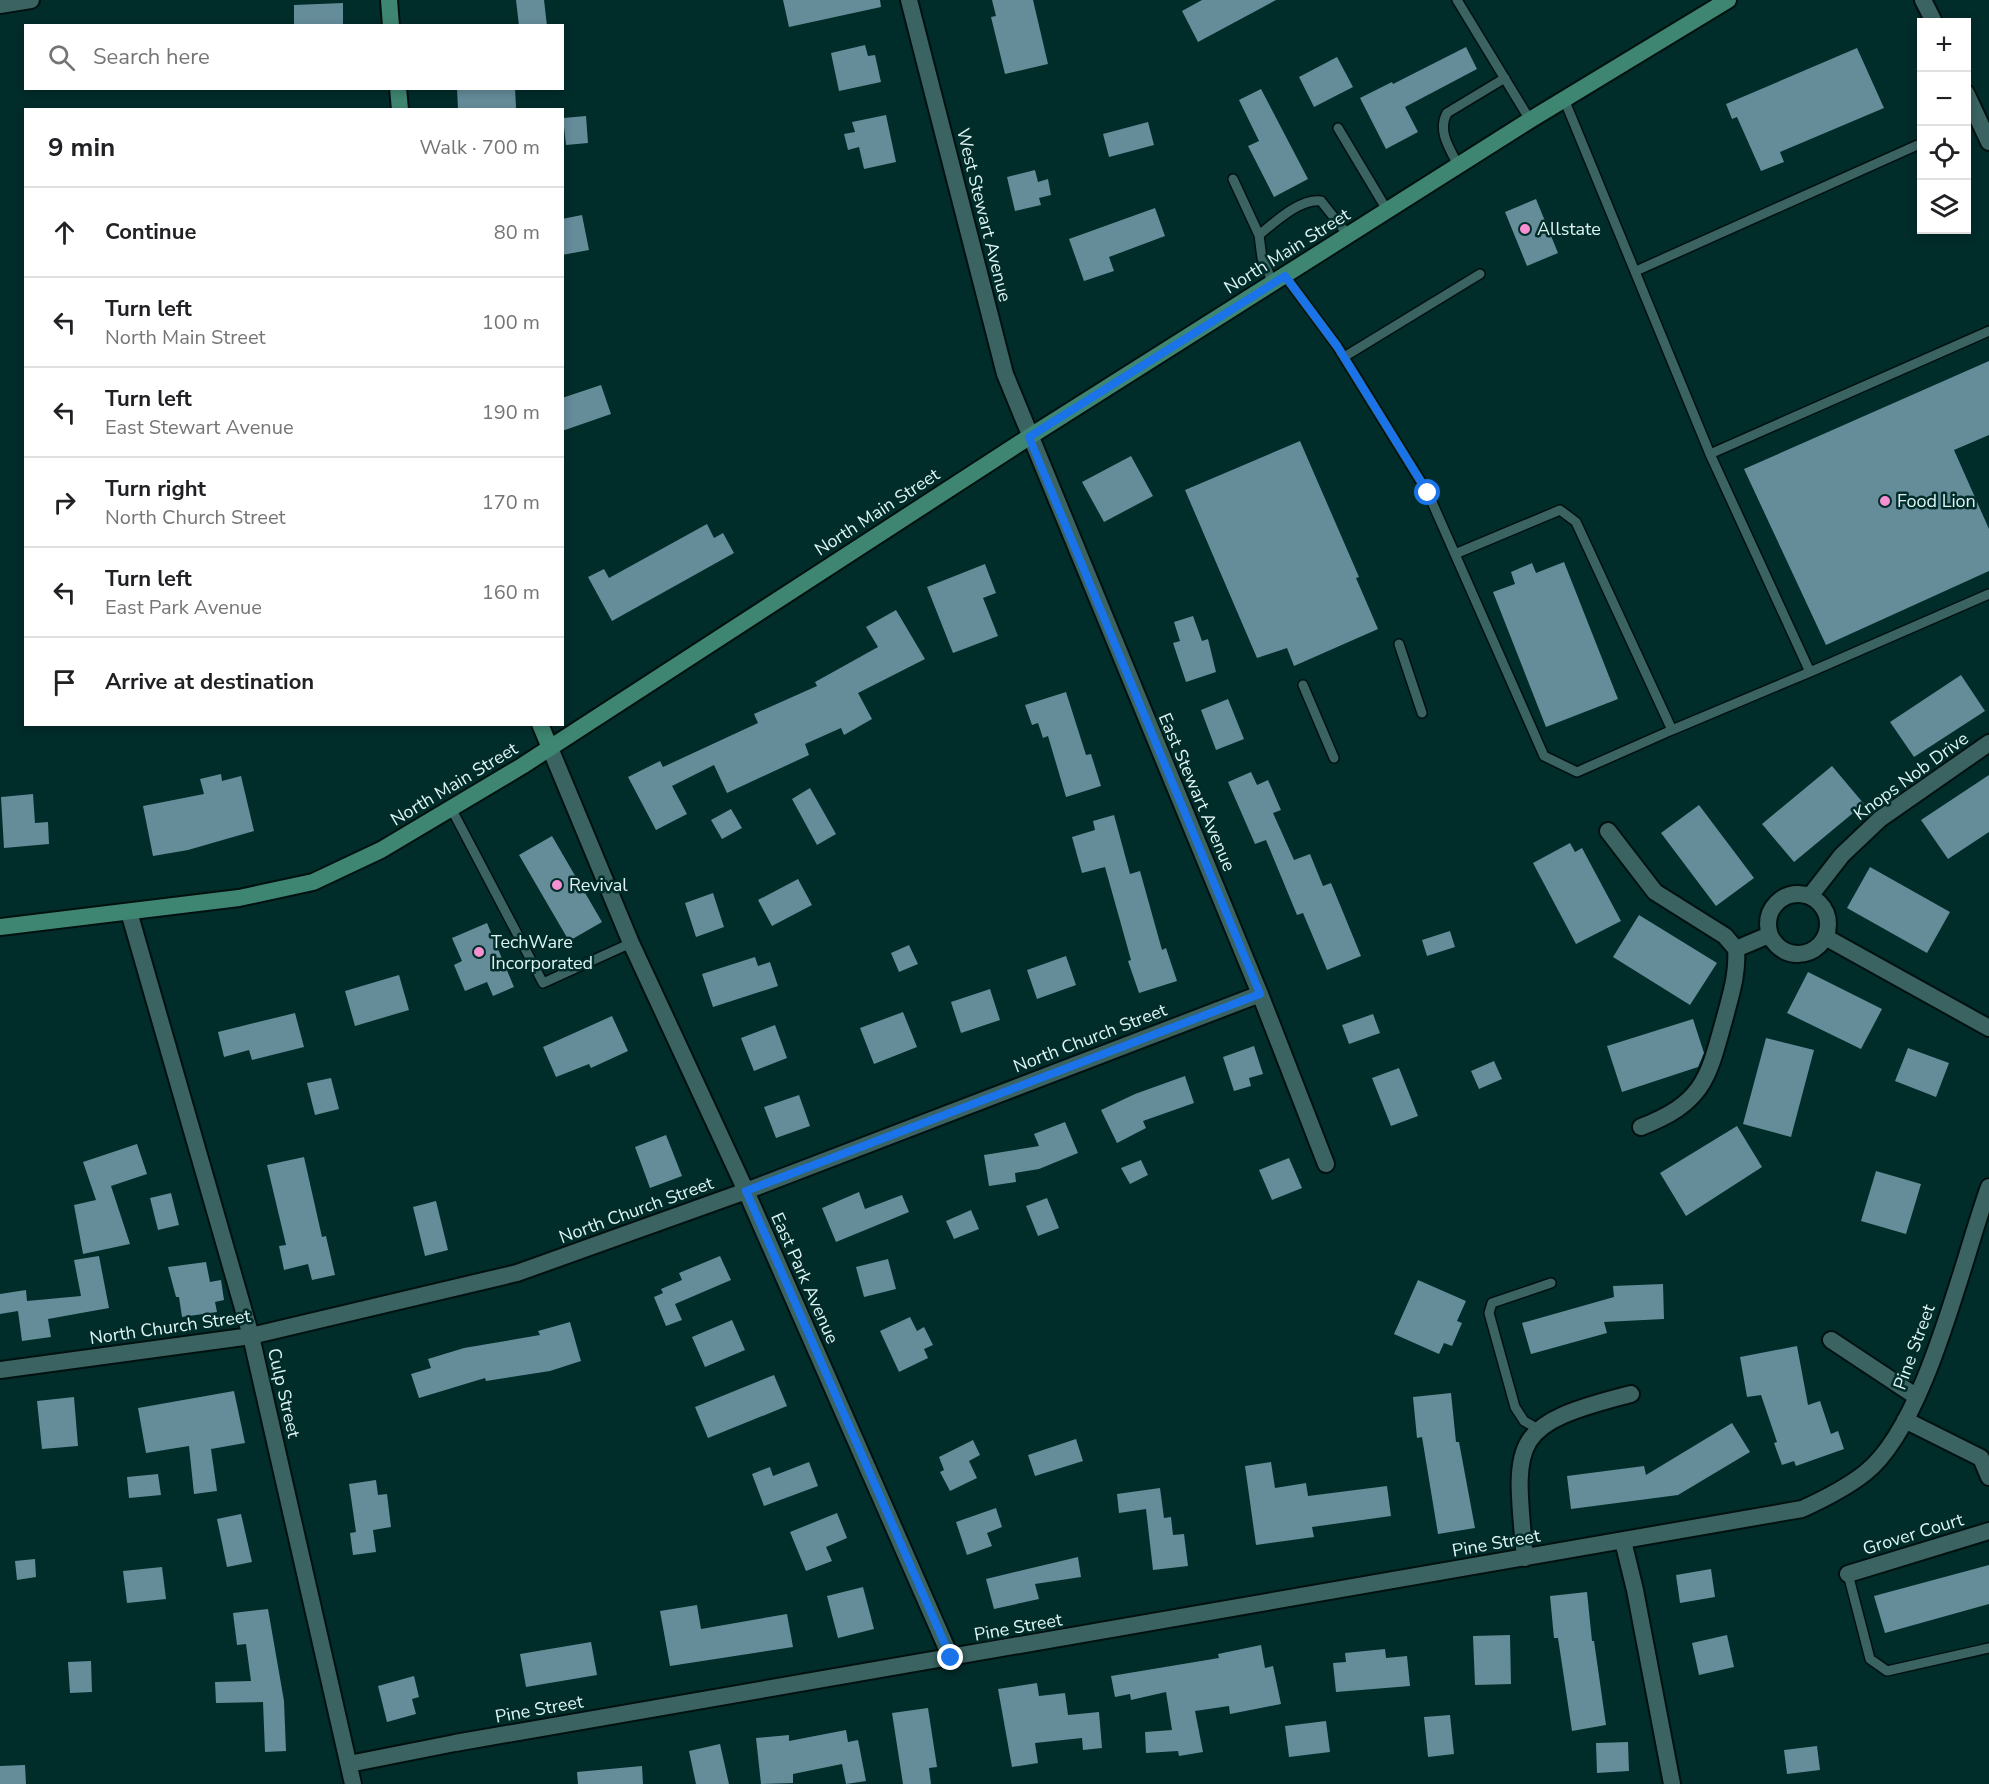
<!DOCTYPE html>
<meta charset="utf-8">
<style>
:root{--surface:#fff;--page:#f2f2f2;--text:#202124;--muted:#757577;--line:#e0e0e0}
body{margin:0;font-family:"Nunito Sans",sans-serif;background:var(--page);color:var(--text)}
.controls{position:absolute;right:18px;top:18px;display:grid;overflow:hidden;border-radius:0px;box-shadow:0 3px 9px #0003}
.controls button{width:54px;height:54px;display:grid;place-items:center;padding:0;border:0;border-bottom:2px solid var(--line);background:var(--surface);color:var(--text);font:30px sans-serif}
.stop{position:absolute;width:18px;height:18px;margin:-14px;border:4px solid #1a73e8;border-radius:50%;background:#fff}
.stop.end{background:#1a73e8;border-color:#fff;box-shadow:0 2px 6px #0008}
.list{margin:0;padding:0;list-style:none}
h2{display:flex;justify-content:space-between;align-items:center;height:78px;margin:0;padding:0 24px;font-size:26px}
h2 small{font-size:20px;font-weight:400;color:var(--muted)}
.list li{display:grid;grid-template-columns:39px 1fr auto;gap:18px;align-items:center;box-sizing:border-box;height:90px;padding:0 24px;border-top:2px solid var(--line)}
.list b{display:block;font-size:22px;white-space:nowrap}
.list p{margin:0;font-size:20px;white-space:nowrap;color:var(--muted)}
.list em{font-size:20px;font-style:normal;color:var(--muted)}
.icon{flex:none;width:33px;height:33px;fill:none;stroke:currentColor;stroke-width:2;stroke-linecap:round;stroke-linejoin:round}
.map{position:relative;flex:none;width:1989px;height:1784px;overflow:hidden}
.search{position:absolute;background:var(--surface);box-shadow:0 3px 9px #0003;left:24px;top:24px;width:540px;height:66px;display:flex;align-items:center;gap:15px;box-sizing:border-box;padding:0 21px;border-radius:0px;color:var(--muted);font-size:22px}
.panel{position:absolute;background:var(--surface);box-shadow:0 3px 9px #0003;left:24px;top:108px;width:540px;height:618px;border-radius:0px}
.map>svg:first-child{display:block}
.building{fill:#658c99}
.lines{fill:none;stroke-linecap:round;stroke-linejoin:round}
.service-casing{stroke:#001110;stroke-width:12}
.minor-casing{stroke:#001110;stroke-width:20}
.secondary-casing{stroke:#001110;stroke-width:20}
.service{stroke:#3a6361;stroke-width:9}
.minor{stroke:#3a6361;stroke-width:16}
.secondary{stroke:#3e8671;stroke-width:16}
.route{stroke:#1a73e8;stroke-width:8}
.poi-dot{fill:#f690d0;stroke:#002c2a;stroke-width:2}
.labels{text-anchor:middle;dominant-baseline:central;stroke-width:5;stroke-linejoin:round;paint-order:stroke}
.street-label{font-size:18px;fill:#def4f2;stroke:#002c2a}
.poi-label{font-size:18px;fill:#def4f2;stroke:#002c2a;text-anchor:start}
</style>
<div class="map">
<svg width="1989" height="1784" viewBox="0 0 1989 1784">
<rect width="100%" height="100%" fill="#002c2a"/>
<path class="building" d="M 516,0 L 544,0 L 547,26 L 519,26 Z
M 783,0 L 880,0 L 881,7 L 789,27 Z
M 992,0 L 1033,0 L 1048,64 L 1005,74 L 991,17 L 996,16 Z
M 1202,0 L 1276,0 L 1198,42 L 1182,11 Z
M 343,3 L 343,26 L 294,26 L 294,5 Z
M 865,45 L 868,56 L 875,55 L 881,82 L 839,91 L 831,53 Z
M 1466,47 L 1477,69 L 1405,107 L 1418,132 L 1386,149 L 1360,98 L 1392,82 L 1393,84 Z
M 1857,48 L 1884,108 L 1780,152 L 1784,162 L 1761,171 L 1737,117 L 1732,119 L 1726,104 Z
M 1337,57 L 1353,87 L 1314,107 L 1299,77 Z
M 457,88 L 515,88 L 516,108 L 458,110 Z
M 1261,89 L 1308,179 L 1274,197 L 1248,146 L 1259,141 L 1239,100 Z
M 886,115 L 896,162 L 864,169 L 859,147 L 848,150 L 844,134 L 855,132 L 852,122 Z
M 586,116 L 588,143 L 566,145 L 563,118 Z
M 1148,122 L 1154,145 L 1109,157 L 1103,134 Z
M 1035,170 L 1038,182 L 1048,179 L 1051,195 L 1039,198 L 1041,205 L 1015,211 L 1007,177 Z
M 1536,199 L 1558,253 L 1527,266 L 1505,212 Z
M 1155,208 L 1165,236 L 1109,257 L 1114,271 L 1084,281 L 1069,239 Z
M 582,215 L 589,250 L 562,255 L 562,219 Z
M 1989,361 L 1989,435 L 1954,450 L 1989,529 L 1989,571 L 1826,645 L 1744,469 Z
M 601,385 L 611,414 L 562,431 L 562,398 Z
M 1300,441 L 1359,577 L 1356,578 L 1378,629 L 1294,666 L 1287,648 L 1257,658 L 1185,490 Z
M 1131,456 L 1153,496 L 1104,522 L 1082,482 Z
M 707,524 L 714,538 L 723,533 L 734,553 L 612,621 L 588,577 L 604,569 L 609,578 Z
M 1564,562 L 1618,699 L 1546,727 L 1493,592 L 1515,584 L 1511,572 L 1532,563 L 1536,573 Z
M 985,564 L 996,593 L 983,598 L 998,636 L 953,653 L 927,587 Z
M 896,610 L 925,659 L 858,693 L 872,719 L 844,735 L 841,728 L 805,744 L 809,755 L 727,793 L 714,765 L 672,786 L 687,814 L 656,830 L 628,777 L 660,761 L 663,767 L 758,723 L 754,714 L 817,686 L 815,682 L 878,647 L 866,627 Z
M 1193,616 L 1202,641 L 1208,639 L 1216,672 L 1186,682 L 1173,643 L 1180,641 L 1174,622 Z
M 1961,675 L 1985,711 L 1914,757 L 1890,722 Z
M 1066,692 L 1086,755 L 1091,754 L 1101,786 L 1066,797 L 1048,736 L 1043,738 L 1038,723 L 1032,725 L 1025,705 Z
M 1228,699 L 1244,739 L 1216,750 L 1201,710 Z
M 1832,766 L 1864,804 L 1794,862 L 1762,824 Z
M 1251,772 L 1257,785 L 1268,780 L 1281,810 L 1273,813 L 1294,860 L 1310,854 L 1323,886 L 1331,883 L 1361,956 L 1327,970 L 1303,913 L 1297,915 L 1266,840 L 1255,844 L 1228,782 Z
M 221,774 L 222,781 L 241,776 L 254,831 L 188,850 L 153,856 L 143,806 L 204,794 L 200,779 Z
M 1989,775 L 1989,832 L 1948,859 L 1921,820 Z
M 810,788 L 836,834 L 817,845 L 792,799 Z
M 33,794 L 35,823 L 48,822 L 49,844 L 4,848 L 1,797 Z
M 1699,805 L 1754,878 L 1716,906 L 1661,833 Z
M 731,809 L 742,828 L 722,839 L 711,820 Z
M 1114,815 L 1130,874 L 1140,871 L 1162,950 L 1166,948 L 1177,981 L 1139,993 L 1128,961 L 1131,960 L 1105,867 L 1082,873 L 1072,837 L 1095,830 L 1093,821 Z
M 552,836 L 602,922 L 569,941 L 519,855 Z
M 1570,843 L 1575,852 L 1582,848 L 1621,921 L 1576,944 L 1533,863 Z
M 1870,867 L 1950,912 L 1927,953 L 1847,908 Z
M 798,879 L 812,905 L 772,926 L 758,900 Z
M 713,893 L 724,927 L 696,937 L 685,903 Z
M 1639,915 L 1717,963 L 1690,1005 L 1613,957 Z
M 487,923 L 514,987 L 493,996 L 487,982 L 465,991 L 454,965 L 462,961 L 452,938 Z
M 1450,931 L 1455,947 L 1427,956 L 1422,940 Z
M 909,945 L 918,964 L 899,972 L 891,953 Z
M 1066,956 L 1076,985 L 1037,999 L 1027,970 Z
M 755,957 L 758,966 L 770,962 L 778,986 L 713,1007 L 702,974 Z
M 1808,972 L 1882,1009 L 1861,1049 L 1787,1013 Z
M 399,975 L 409,1010 L 355,1026 L 345,991 Z
M 990,989 L 1000,1020 L 961,1033 L 951,1002 Z
M 903,1012 L 917,1047 L 874,1064 L 860,1028 Z
M 295,1013 L 304,1047 L 252,1060 L 249,1050 L 224,1057 L 218,1032 Z
M 1373,1014 L 1380,1033 L 1349,1044 L 1342,1025 Z
M 612,1016 L 628,1051 L 591,1068 L 589,1064 L 556,1077 L 543,1047 Z
M 1693,1019 L 1704,1053 L 1698,1067 L 1622,1092 L 1607,1046 Z
M 775,1025 L 787,1058 L 754,1071 L 741,1038 Z
M 1766,1038 L 1814,1050 L 1791,1137 L 1743,1124 Z
M 1254,1046 L 1263,1074 L 1249,1078 L 1251,1086 L 1234,1091 L 1223,1057 Z
M 1908,1048 L 1949,1063 L 1936,1097 L 1895,1081 Z
M 1494,1061 L 1502,1079 L 1479,1089 L 1471,1071 Z
M 1399,1068 L 1418,1116 L 1391,1126 L 1372,1078 Z
M 1185,1076 L 1194,1103 L 1143,1121 L 1146,1128 L 1117,1143 L 1101,1110 L 1135,1094 Z
M 331,1078 L 339,1109 L 315,1115 L 307,1083 Z
M 799,1095 L 810,1126 L 776,1138 L 764,1107 Z
M 1065,1122 L 1078,1153 L 1039,1169 L 1015,1173 L 1016,1182 L 989,1186 L 984,1155 L 1039,1146 L 1034,1134 Z
M 1737,1126 L 1762,1167 L 1686,1216 L 1660,1173 Z
M 666,1135 L 682,1176 L 650,1188 L 635,1147 Z
M 137,1144 L 147,1174 L 111,1186 L 130,1244 L 83,1254 L 74,1205 L 96,1200 L 83,1162 Z
M 304,1157 L 322,1237 L 326,1236 L 335,1275 L 312,1280 L 308,1264 L 284,1270 L 279,1246 L 286,1245 L 267,1165 Z
M 1289,1158 L 1302,1188 L 1272,1200 L 1259,1170 Z
M 1141,1160 L 1148,1175 L 1130,1184 L 1121,1168 Z
M 1876,1171 L 1921,1184 L 1906,1234 L 1861,1221 Z
M 859,1192 L 865,1209 L 902,1195 L 909,1212 L 836,1242 L 822,1208 Z
M 171,1193 L 179,1225 L 158,1230 L 150,1198 Z
M 1047,1198 L 1059,1228 L 1038,1236 L 1026,1206 Z
M 436,1201 L 448,1250 L 425,1256 L 413,1207 Z
M 971,1210 L 979,1229 L 954,1239 L 946,1221 Z
M 99,1256 L 109,1308 L 48,1319 L 51,1337 L 22,1341 L 18,1311 L 0,1314 L 0,1294 L 26,1290 L 27,1301 L 81,1296 L 74,1260 Z
M 720,1256 L 731,1280 L 675,1304 L 682,1320 L 666,1326 L 654,1297 L 663,1293 L 661,1289 L 682,1280 L 679,1273 Z
M 888,1259 L 896,1289 L 864,1297 L 856,1267 Z
M 206,1262 L 210,1282 L 221,1280 L 224,1300 L 215,1302 L 217,1312 L 182,1317 L 179,1297 L 176,1297 L 168,1267 Z
M 1418,1280 L 1466,1301 L 1457,1321 L 1462,1323 L 1452,1346 L 1444,1343 L 1439,1354 L 1394,1334 Z
M 1663,1284 L 1664,1319 L 1604,1322 L 1607,1333 L 1531,1354 L 1522,1323 L 1614,1297 L 1613,1286 Z
M 910,1317 L 917,1331 L 924,1327 L 933,1345 L 924,1349 L 928,1358 L 899,1372 L 880,1331 Z
M 732,1320 L 745,1350 L 705,1367 L 692,1337 Z
M 570,1322 L 581,1361 L 550,1371 L 486,1381 L 485,1378 L 419,1398 L 411,1374 L 431,1368 L 428,1359 L 464,1348 L 540,1335 L 538,1331 Z
M 1797,1346 L 1808,1405 L 1820,1401 L 1831,1434 L 1838,1431 L 1844,1449 L 1796,1466 L 1794,1461 L 1782,1465 L 1774,1443 L 1777,1442 L 1761,1395 L 1747,1397 L 1740,1357 Z
M 774,1375 L 787,1406 L 708,1438 L 695,1407 Z
M 234,1391 L 245,1443 L 211,1449 L 217,1491 L 194,1494 L 189,1446 L 146,1453 L 138,1408 Z
M 1451,1393 L 1456,1442 L 1459,1442 L 1475,1528 L 1438,1534 L 1422,1437 L 1417,1438 L 1413,1397 Z
M 74,1397 L 78,1446 L 42,1449 L 37,1401 Z
M 1732,1423 L 1750,1452 L 1678,1495 L 1571,1509 L 1567,1476 L 1644,1466 L 1646,1475 Z
M 1076,1439 L 1083,1461 L 1035,1476 L 1028,1455 Z
M 973,1440 L 980,1455 L 969,1461 L 977,1478 L 950,1491 L 940,1472 L 944,1470 L 939,1457 Z
M 809,1462 L 818,1486 L 764,1506 L 752,1474 L 770,1467 L 773,1476 Z
M 1271,1462 L 1275,1488 L 1306,1483 L 1308,1496 L 1387,1486 L 1391,1516 L 1312,1527 L 1314,1537 L 1256,1545 L 1245,1466 Z
M 158,1474 L 161,1495 L 129,1498 L 127,1477 Z
M 376,1480 L 378,1495 L 387,1494 L 391,1527 L 373,1530 L 376,1552 L 353,1555 L 350,1533 L 356,1532 L 349,1484 Z
M 1160,1488 L 1164,1518 L 1171,1517 L 1173,1535 L 1184,1534 L 1188,1566 L 1153,1570 L 1146,1509 L 1119,1513 L 1117,1494 Z
M 996,1508 L 1002,1527 L 987,1533 L 992,1546 L 967,1555 L 956,1522 Z
M 837,1513 L 847,1538 L 826,1547 L 832,1561 L 806,1571 L 790,1532 Z
M 241,1514 L 252,1562 L 227,1567 L 217,1519 Z
M 1078,1557 L 1081,1577 L 1035,1584 L 1039,1599 L 994,1609 L 986,1579 Z
M 35,1559 L 36,1577 L 17,1580 L 15,1561 Z
M 1989,1565 L 1989,1604 L 1885,1633 L 1874,1596 Z
M 162,1567 L 166,1599 L 127,1603 L 123,1571 Z
M 1711,1569 L 1715,1597 L 1680,1603 L 1676,1575 Z
M 863,1587 L 874,1629 L 838,1638 L 827,1596 Z
M 1587,1592 L 1592,1641 L 1594,1641 L 1606,1725 L 1572,1731 L 1558,1638 L 1554,1638 L 1550,1596 Z
M 697,1605 L 701,1629 L 787,1614 L 793,1647 L 670,1666 L 660,1611 Z
M 268,1609 L 284,1701 L 286,1751 L 265,1752 L 263,1702 L 216,1703 L 215,1682 L 251,1681 L 246,1644 L 237,1645 L 233,1613 Z
M 1510,1635 L 1511,1684 L 1475,1685 L 1473,1636 Z
M 1727,1635 L 1734,1667 L 1699,1675 L 1692,1643 Z
M 591,1642 L 597,1675 L 526,1687 L 520,1654 Z
M 1261,1645 L 1265,1668 L 1273,1666 L 1281,1704 L 1230,1714 L 1229,1706 L 1195,1711 L 1203,1752 L 1179,1756 L 1178,1751 L 1146,1753 L 1145,1732 L 1172,1730 L 1166,1692 L 1131,1700 L 1130,1694 L 1115,1697 L 1111,1676 L 1219,1658 L 1218,1654 Z
M 1385,1649 L 1386,1658 L 1407,1656 L 1410,1686 L 1336,1692 L 1333,1663 L 1346,1662 L 1345,1653 Z
M 91,1661 L 92,1692 L 70,1693 L 68,1662 Z
M 414,1676 L 419,1697 L 412,1699 L 416,1714 L 387,1722 L 378,1686 Z
M 1037,1683 L 1039,1696 L 1065,1693 L 1068,1715 L 1099,1712 L 1102,1748 L 1083,1750 L 1082,1738 L 1035,1743 L 1038,1763 L 1012,1767 L 998,1689 Z
M 928,1708 L 937,1767 L 929,1768 L 931,1784 L 903,1784 L 892,1713 Z
M 1450,1715 L 1454,1754 L 1428,1757 L 1424,1717 Z
M 1326,1721 L 1330,1752 L 1289,1757 L 1285,1726 Z
M 846,1730 L 848,1742 L 858,1740 L 866,1781 L 846,1784 L 842,1764 L 793,1774 L 793,1783 L 761,1784 L 756,1738 L 789,1735 L 789,1741 Z
M 1628,1742 L 1629,1771 L 1597,1773 L 1596,1743 Z
M 720,1744 L 729,1784 L 696,1784 L 689,1751 Z
M 1817,1746 L 1820,1770 L 1787,1774 L 1784,1750 Z
M 25,1765 L 26,1784 L 0,1784 L 0,1766 Z
M 642,1766 L 643,1784 L 578,1784 L 577,1772 Z"/>
<g class="lines">
<g class="service-casing">
<path id="service" d="M 1457,0 L 1530,120
M 1564,99 L 1710,454 L 1810,672 L 1672,730
M 1338,128 L 1387,210
M 1458,165 C 1450,149 1437,131 1447,113 L 1505,78
M 1233,179 L 1259,235
M 1636,271 L 1922,143
M 1285,276 L 1337,346 L 1428,493 L 1544,756 L 1577,772 L 1672,730 L 1576,522 L 1560,510 L 1455,554
M 1273,283 L 1262,258 L 1259,235 C 1274,223 1300,198 1321,201 L 1348,235
M 1344,357 L 1480,274
M 1710,454 L 1989,331
M 1399,644 L 1422,713
M 1810,672 L 1989,594
M 1303,685 L 1334,758
M 451,808 L 543,983 L 631,943
M 1538,1429 L 1524,1421 L 1515,1407 L 1489,1313 L 1492,1303 L 1551,1283
M 1848,1574 L 1870,1659 L 1887,1671 L 1989,1648"/>
</g>
<g class="minor-casing">
<path id="minor" d="M 909,0 L 1005,374 L 1260,994 L 1326,1164
M 1923,0 L 1934,22
M 0,5 L 31,0
M 1966,93 L 1989,142
M 550,748 L 631,943 L 746,1191 L 951,1658
M 1608,831 L 1655,892 L 1725,936 L 1736,949 C 1738,973 1731,994 1725,1017 C 1708,1078 1705,1102 1641,1127
M1768 924a30 30 0 1 1 60 0a30 30 0 1 1-60 0Z
M 1810,896 L 1842,855 L 1880,819 L 1989,743
M 129,912 L 251,1336 L 353,1784
M 1827,938 L 1989,1028
M 1736,949 L 1769,935
M 1831,1340 L 1917,1397
M 0,1370 L 251,1336 L 517,1273 L 746,1191 L 1260,994
M 1905,1420 L 1981,1458 L 1989,1477
M 1623,1541 L 1635,1590 L 1672,1784
M 1525,1558 C 1514,1440 1508,1425 1631,1394
M 1848,1574 L 1989,1531
M 349,1764 L 455,1743 L 1802,1509 C 1824,1499 1846,1488 1865,1473 C 1926,1425 1962,1261 1989,1187"/>
</g>
<g class="secondary-casing">
<path id="secondary" d="M 389,0 L 391,26
M 398,88 L 400,110
M 540,724 L 550,748
M 0,927 L 239,898 L 313,882 L 381,850 L 522,766 L 1029,437 L 1530,120 L 1728,0"/>
</g>
<use href="#service" class="service"/>
<use href="#minor" class="minor"/>
<use href="#secondary" class="secondary"/>
</g>
<g class="lines">
<path class="route" d="M 951,1658 L 746,1191 L 1260,994 L 1029,437 L 1285,276 L 1337,346 L 1428,493"/>
</g>
<g class="poi-dot">
<circle cx="1525" cy="229" r="6"/>
<circle cx="1885" cy="501" r="6"/>
<circle cx="557" cy="885" r="6"/>
<circle cx="479" cy="952" r="6"/>
</g>
<g class="labels">
<g class="street-label">
<text transform="translate(984 215) rotate(76)">West Stewart Avenue</text>
<text transform="translate(1287 251) rotate(-32)">North Main Street</text>
<text transform="translate(877 512) rotate(-33)">North Main Street</text>
<text transform="translate(1911 776) rotate(-36)">Knops Nob Drive</text>
<text transform="translate(454 784) rotate(-31)">North Main Street</text>
<text transform="translate(1197 792) rotate(67)">East Stewart Avenue</text>
<text transform="translate(1090 1038) rotate(-21)">North Church Street</text>
<text transform="translate(636 1210) rotate(-20)">North Church Street</text>
<text transform="translate(805 1278) rotate(66)">East Park Avenue</text>
<text transform="translate(170 1327) rotate(-8)">North Church Street</text>
<text transform="translate(1914 1347) rotate(-70)">Pine Street</text>
<text transform="translate(284 1393) rotate(77)">Culp Street</text>
<text transform="translate(1913 1534) rotate(-17)">Grover Court</text>
<text transform="translate(1496 1543) rotate(-10)">Pine Street</text>
<text transform="translate(1018 1627) rotate(-10)">Pine Street</text>
<text transform="translate(539 1709) rotate(-10)">Pine Street</text>
</g>
<g class="poi-label">
<text x="1537" y="229">Allstate</text>
<text x="1897" y="501">Food Lion</text>
<text x="569" y="885">Revival</text>
<text x="491" y="942">TechWare<tspan x="491" dy="21">Incorporated</tspan></text>
</g>
</g>
</svg>
<div class="controls">
<button>+</button>
<button>−</button>
<button><svg class="icon" aria-label="locate" viewBox="0 0 24 24"><circle cx="12" cy="12" r="6"/><path d="M12 2v4M12 18v4M2 12h4M18 12h4"/></svg></button>
<button><svg class="icon" aria-label="layers" viewBox="0 0 24 24"><path d="M12 4l9 5-9 5-9-5zM3 14l9 5 9-5"/></svg></button>
</div>
<div class="stop" style="left:1428px;top:493px"></div>
<div class="stop end" style="left:951px;top:1658px"></div>
<div class="search"><svg class="icon" aria-label="search" viewBox="0 0 24 24"><circle cx="10" cy="10" r="6"/><path d="M15 15l6 6"/></svg>Search here</div>
<section class="panel">
<h2>9 min<small>Walk · 700 m</small></h2>
<ul class="list">
<li><svg class="icon" aria-label="ahead" viewBox="0 0 24 24"><path d="M12 20V5M6 11l6-6 6 6"/></svg><div><b>Continue</b></div><em>80 m</em></li>
<li><svg class="icon" aria-label="left" viewBox="0 0 24 24"><path d="M17 20v-9H6M10 6l-5 5 5 5"/></svg><div><b>Turn left</b><p>North Main Street</p></div><em>100 m</em></li>
<li><svg class="icon" aria-label="left" viewBox="0 0 24 24"><path d="M17 20v-9H6M10 6l-5 5 5 5"/></svg><div><b>Turn left</b><p>East Stewart Avenue</p></div><em>190 m</em></li>
<li><svg class="icon" aria-label="right" viewBox="0 0 24 24"><path d="M7 20v-9h11M14 6l5 5-5 5"/></svg><div><b>Turn right</b><p>North Church Street</p></div><em>170 m</em></li>
<li><svg class="icon" aria-label="left" viewBox="0 0 24 24"><path d="M17 20v-9H6M10 6l-5 5 5 5"/></svg><div><b>Turn left</b><p>East Park Avenue</p></div><em>160 m</em></li>
<li><svg class="icon" aria-label="arrive" viewBox="0 0 24 24"><path d="M6 21V4h12l-3 4 3 4H6"/></svg><div><b>Arrive at destination</b></div></li>
</ul>
</section>
</div>
